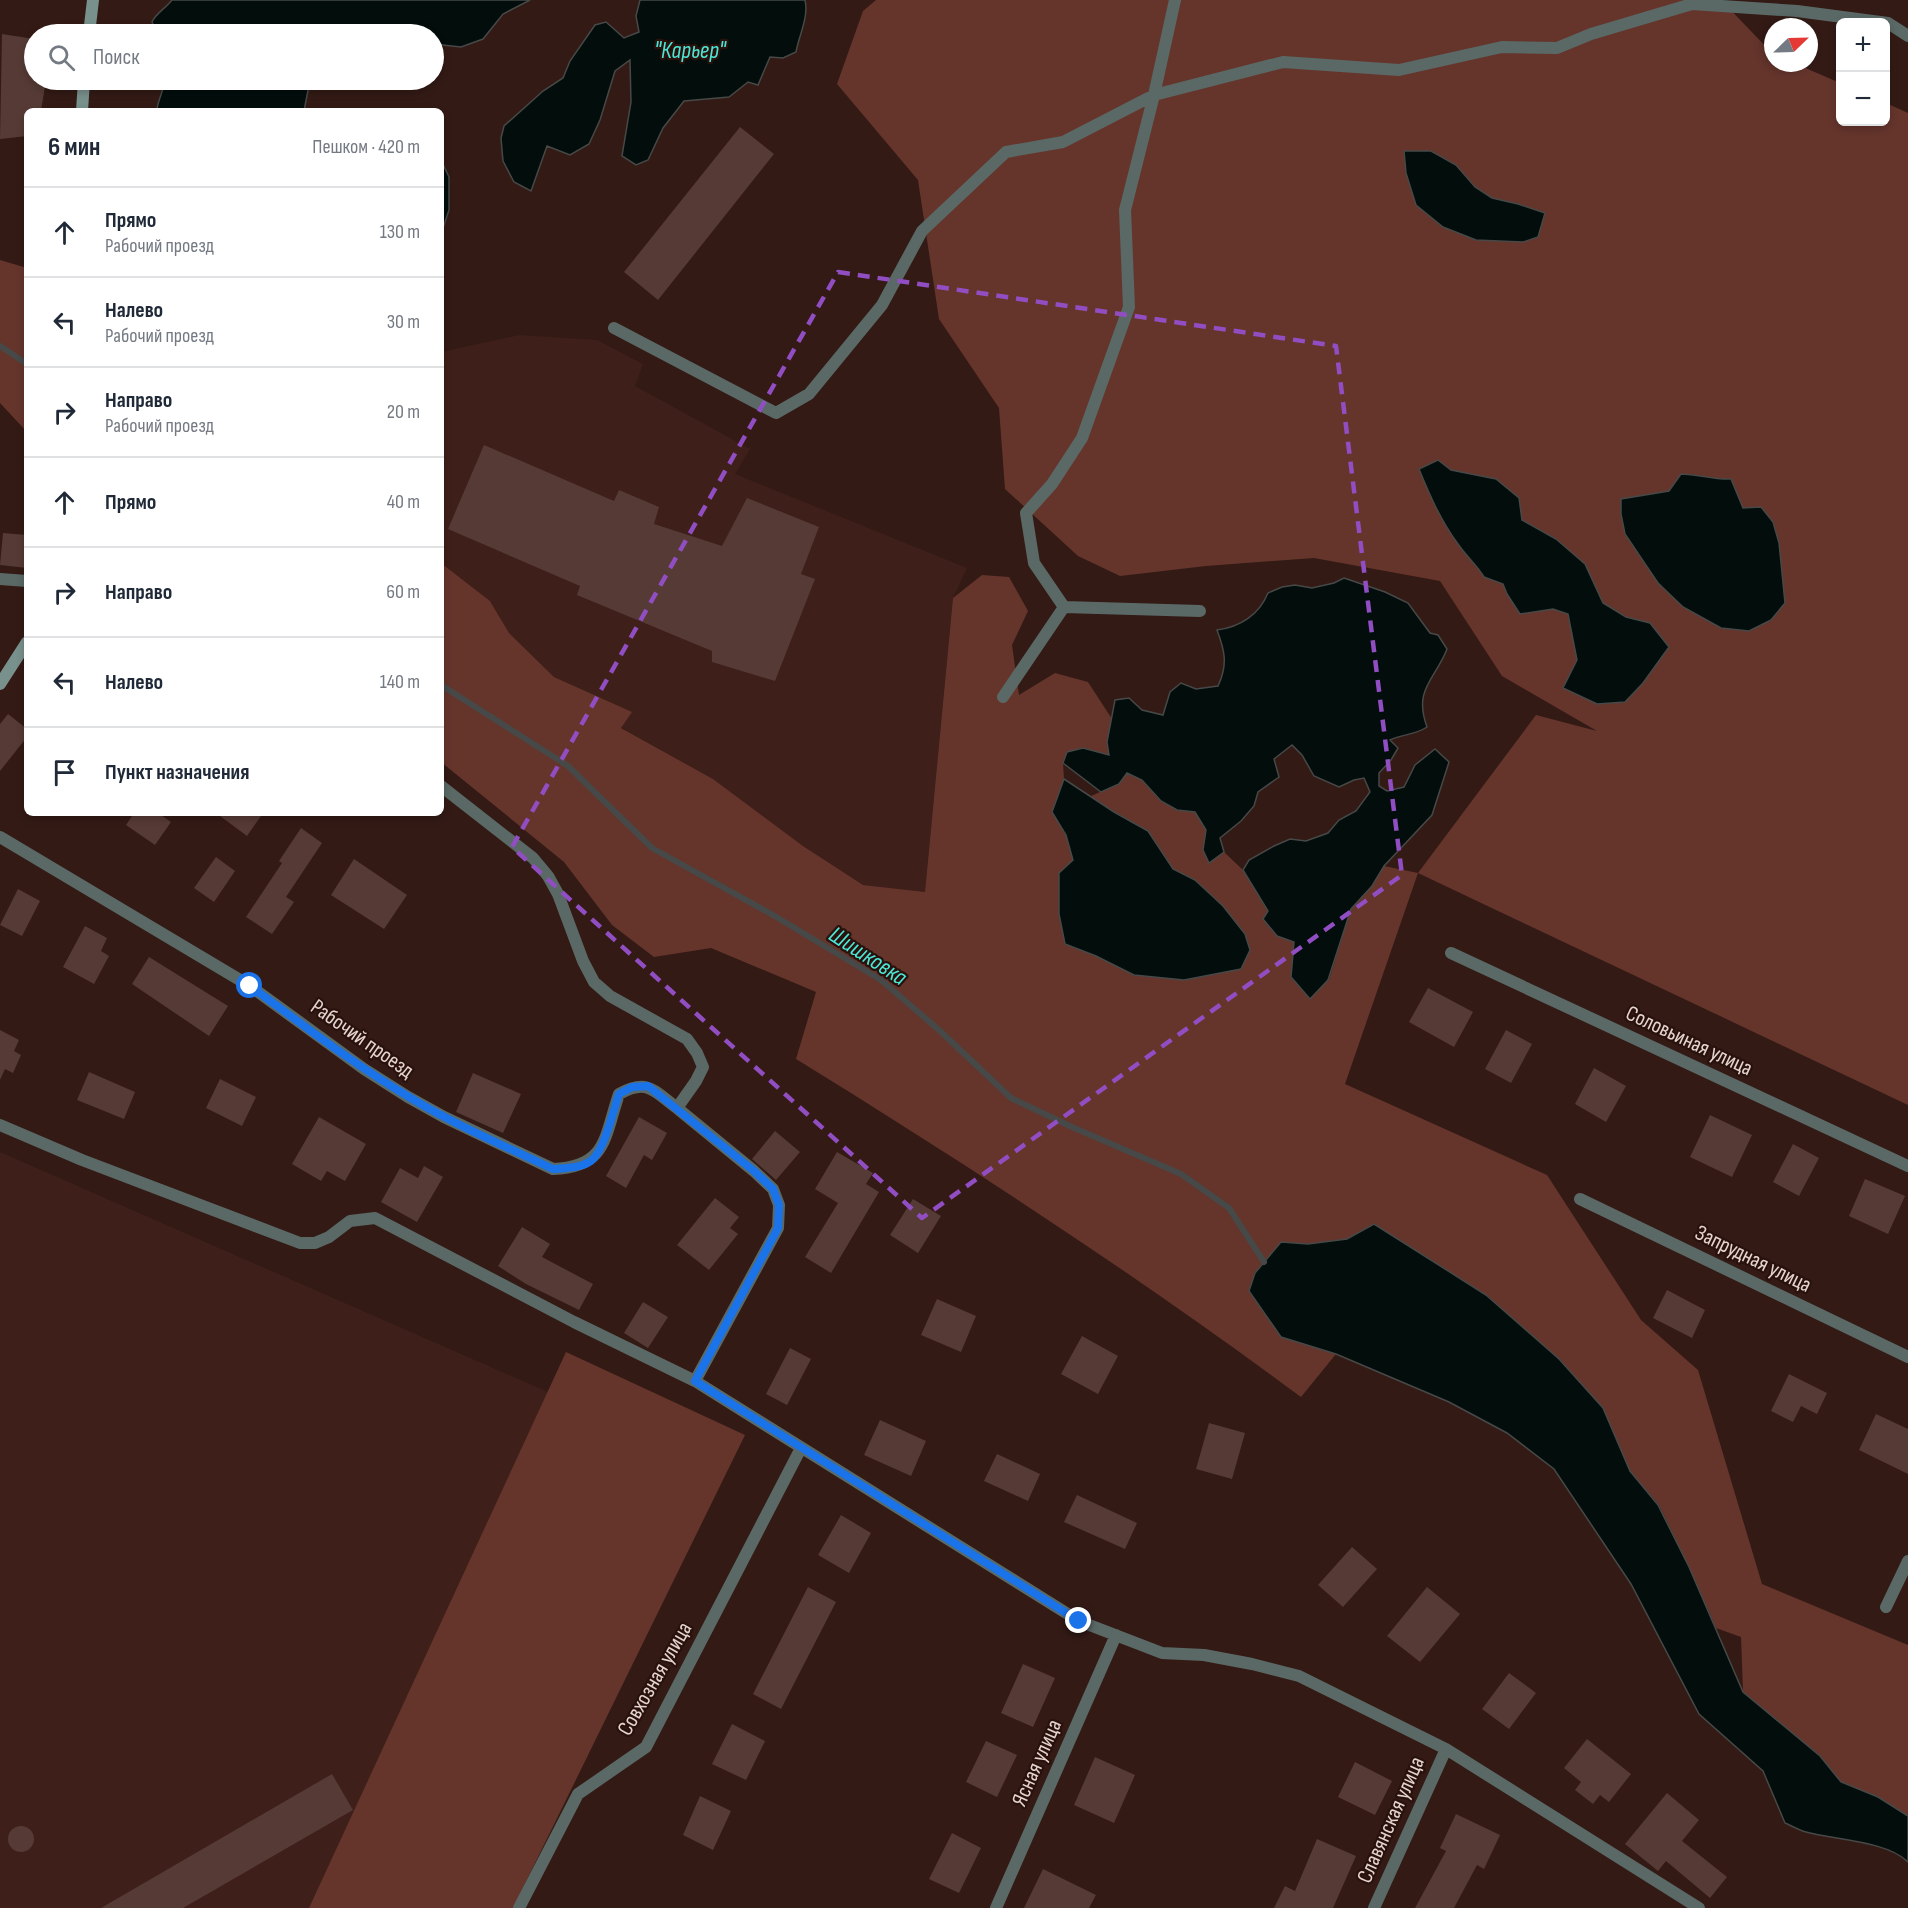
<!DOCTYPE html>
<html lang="ru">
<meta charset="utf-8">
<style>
:root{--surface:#fff;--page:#f6f6f7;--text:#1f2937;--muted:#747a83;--line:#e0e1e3}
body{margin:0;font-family:"Sofia Sans Condensed",sans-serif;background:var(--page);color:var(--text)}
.controls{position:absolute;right:18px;top:18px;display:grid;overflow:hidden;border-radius:9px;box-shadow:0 3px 9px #0003}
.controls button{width:54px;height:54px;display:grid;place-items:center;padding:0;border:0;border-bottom:2px solid var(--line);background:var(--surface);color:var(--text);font:30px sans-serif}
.compass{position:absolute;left:1764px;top:18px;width:54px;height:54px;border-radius:50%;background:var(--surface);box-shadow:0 3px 9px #0003;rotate:67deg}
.stop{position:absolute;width:18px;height:18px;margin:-14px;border:4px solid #1a73e8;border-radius:50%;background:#fff}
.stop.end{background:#1a73e8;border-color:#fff;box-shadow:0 2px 6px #0008}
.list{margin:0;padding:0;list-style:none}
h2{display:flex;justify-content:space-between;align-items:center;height:78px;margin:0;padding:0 24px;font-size:26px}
h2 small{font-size:20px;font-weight:400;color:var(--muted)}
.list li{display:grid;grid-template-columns:39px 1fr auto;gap:18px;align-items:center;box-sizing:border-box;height:90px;padding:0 24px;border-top:2px solid var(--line)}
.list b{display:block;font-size:22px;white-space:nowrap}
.list p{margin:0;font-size:20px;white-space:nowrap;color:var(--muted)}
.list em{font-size:20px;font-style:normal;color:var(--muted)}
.icon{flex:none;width:33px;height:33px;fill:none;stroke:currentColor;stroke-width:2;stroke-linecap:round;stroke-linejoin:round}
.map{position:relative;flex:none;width:1908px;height:1908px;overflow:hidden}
.search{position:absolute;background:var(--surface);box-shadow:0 3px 9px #0003;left:24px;top:24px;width:420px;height:66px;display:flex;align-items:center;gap:15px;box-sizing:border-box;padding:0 21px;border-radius:33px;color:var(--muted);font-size:22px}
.panel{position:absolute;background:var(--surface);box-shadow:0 3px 9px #0003;left:24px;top:108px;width:420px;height:708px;border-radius:9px}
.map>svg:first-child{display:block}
.built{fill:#3f1f19}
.green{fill:#65352c}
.water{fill:#020d0c;stroke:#464947;stroke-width:1.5}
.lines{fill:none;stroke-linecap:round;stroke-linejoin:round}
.stream{stroke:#464947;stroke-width:6}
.building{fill:#563a35}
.street{stroke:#5a6966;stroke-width:12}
.secondary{stroke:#79918d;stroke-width:12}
.route{stroke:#1a73e8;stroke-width:8}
.marked{fill:none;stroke:#904ec2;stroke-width:4.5;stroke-dasharray:12 8;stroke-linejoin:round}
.labels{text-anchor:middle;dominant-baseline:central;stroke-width:4.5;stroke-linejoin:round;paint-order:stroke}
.street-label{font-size:22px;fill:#e5d4d0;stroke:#29110c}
.water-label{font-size:24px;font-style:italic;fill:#4be7d6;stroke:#29110c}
</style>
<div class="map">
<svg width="1908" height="1908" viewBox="0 0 1908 1908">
<rect width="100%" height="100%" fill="#331a15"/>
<path class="built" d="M 519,335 L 597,340 L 643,364 L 635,386 L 750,449 L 735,474 L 967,568 L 953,598 L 925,892 L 863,885 L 803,846 L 713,779 L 620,727 L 631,712 L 554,677 L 509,633 L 490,601 L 441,563 L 441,352 Z
M 0,1152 L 557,1396 L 319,1908 L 0,1908 Z"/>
<path class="green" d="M 876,0 L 1721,0 L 1773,54 L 1773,63 L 1794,63 L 1840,83 L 1840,122 L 1886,122 L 1886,103 L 1908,113 L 1908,1105 L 1418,873 L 1345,1084 L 1547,1175 L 1641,1320 L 1698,1370 L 1762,1584 L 1908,1645 L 1908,1816 L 1878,1797 L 1841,1782 L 1820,1756 L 1743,1692 L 1741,1637 L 1716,1628 L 1689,1567 L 1659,1505 L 1630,1471 L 1603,1408 L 1559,1359 L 1486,1295 L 1374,1224 L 1347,1239 L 1308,1244 L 1281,1242 L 1281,1337 L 1336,1354 L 1301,1397 C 1138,1276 968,1165 796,1059 L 816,992 L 711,948 L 654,957 L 612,925 L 564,862 L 441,762 L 441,563 L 490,601 L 509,633 L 554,677 L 632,712 L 621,728 L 713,779 L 803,846 L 863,885 L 925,892 L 953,598 L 982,575 L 1009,577 L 1028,611 L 1012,645 L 1019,695 L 1055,673 L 1088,682 L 1112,719 L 1107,742 L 1109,756 L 1083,748 L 1067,753 L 1063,763 L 1064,779 L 1052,812 L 1066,835 L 1073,860 L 1065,944 L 1096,956 L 1195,880 L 1173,869 L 1148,831 L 1089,797 L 1118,784 L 1127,773 L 1142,780 L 1161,801 L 1177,810 L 1195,812 L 1206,830 L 1203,850 L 1209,863 L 1224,852 L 1243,870 L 1268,912 L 1277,936 L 1294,942 L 1292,961 L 1329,980 L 1351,909 L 1372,886 L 1384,866 L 1418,873 L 1536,715 L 1597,731 L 1502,676 L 1440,581 L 1314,558 L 1206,566 L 1120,576 L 1078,556 L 1005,489 L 999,408 L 939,319 L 918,180 L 837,84 L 863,11 Z
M 0,260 L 27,268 L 27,432 L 0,403 Z
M 566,1352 L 745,1435 L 513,1908 L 309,1908 Z"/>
<path class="water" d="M 172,0 L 530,0 L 503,14 L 483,39 L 461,47 L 434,44 L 434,34 L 157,34 L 152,22 C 156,13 166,8 172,0 Z
M 640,0 L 805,0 C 809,17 799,35 796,52 L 783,58 L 770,57 L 758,85 L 748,82 L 729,97 L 684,101 L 663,128 L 648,160 L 636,165 L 622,156 L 631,102 L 630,60 L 615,71 L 600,120 L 589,144 L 570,155 L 547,146 L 531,191 L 514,182 L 503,161 L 501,138 L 504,126 L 543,91 L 563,78 L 570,61 L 595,25 L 606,22 L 624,38 L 639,32 L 636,16 Z
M 164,80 L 310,80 L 304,111 L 157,111 C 157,100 165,90 164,80 Z
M 1404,151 L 1431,151 L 1456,165 L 1475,187 L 1492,198 L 1518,204 L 1545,213 L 1538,237 L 1523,242 L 1476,240 L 1443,227 L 1416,205 L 1406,173 Z
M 441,160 L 449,177 L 449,210 L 441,234 Z
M 1438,460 L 1451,470 L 1496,479 L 1519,498 L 1522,520 L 1556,539 L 1585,564 L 1603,603 L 1626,617 L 1650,623 L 1669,647 L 1643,683 L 1625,702 L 1597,704 L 1563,688 L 1577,660 L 1568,614 L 1553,609 L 1520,614 L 1507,594 L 1503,584 L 1484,577 C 1477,565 1466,556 1458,544 C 1441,521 1430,496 1419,469 Z
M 1681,474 C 1698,474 1713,480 1731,479 L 1743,508 L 1761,507 L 1773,522 L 1779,543 L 1785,603 L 1771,620 L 1749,631 L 1721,628 L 1683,607 L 1658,583 L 1625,534 L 1621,514 L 1621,499 L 1669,491 Z
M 1344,578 L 1385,592 L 1408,603 L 1430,633 L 1438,635 L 1447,649 C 1435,680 1413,689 1427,727 C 1415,735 1403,734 1390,740 L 1398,748 L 1391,760 L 1379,773 L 1379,786 L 1387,791 L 1404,787 L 1415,765 L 1435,749 L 1449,762 L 1432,815 L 1384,866 L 1372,886 L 1351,909 L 1328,980 L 1310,999 L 1291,977 L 1294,942 L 1277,936 L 1263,919 L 1268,911 L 1243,870 L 1249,860 L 1274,846 L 1290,839 L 1306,841 L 1328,833 L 1339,820 L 1356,811 L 1370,792 L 1364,778 L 1354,780 L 1339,787 L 1314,776 L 1302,755 L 1292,745 L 1274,759 L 1279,777 L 1258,792 L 1254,806 L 1241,821 L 1220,838 L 1224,852 L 1209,863 L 1203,850 L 1206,830 L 1195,812 L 1177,810 L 1161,801 L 1142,780 L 1127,773 L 1119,784 L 1101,792 L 1063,763 L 1067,752 L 1083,748 L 1109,755 L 1107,742 L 1115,700 L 1129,698 L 1142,710 L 1163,715 L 1170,692 L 1181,683 L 1196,689 L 1218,686 C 1228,665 1225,651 1217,630 C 1240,627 1259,615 1268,593 L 1282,587 L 1295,585 L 1312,588 L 1334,583 Z
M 1064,779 L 1114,812 L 1148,831 L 1173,869 L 1195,880 L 1223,906 L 1245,934 L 1250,950 L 1241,969 L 1184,980 L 1134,975 L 1096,956 L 1065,944 L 1059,914 L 1059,873 L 1073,860 L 1066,835 L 1052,812 Z
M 1374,1224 L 1486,1295 L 1559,1359 L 1603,1408 L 1630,1471 L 1658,1505 L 1689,1567 L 1743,1692 L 1820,1756 L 1841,1782 L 1878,1797 L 1908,1816 L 1908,1862 C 1887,1841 1835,1840 1806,1832 C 1799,1830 1792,1826 1785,1823 L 1763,1771 L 1699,1714 L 1631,1584 L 1554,1469 L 1507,1433 L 1449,1402 L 1336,1354 L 1281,1337 L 1249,1291 L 1255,1273 L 1281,1242 L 1308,1244 L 1347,1239 Z"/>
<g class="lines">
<path class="stream" d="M 0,346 L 27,364
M 441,685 L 568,766 L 652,848 L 773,915 L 881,980 L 939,1030 L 1011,1098 L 1072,1127 L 1181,1174 L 1229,1208 L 1264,1262"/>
</g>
<path class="building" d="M 2,34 L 34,39 L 34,80 L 46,80 L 41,111 L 27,111 L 27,136 L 0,139 Z
M 740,127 L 774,154 L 658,300 L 624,272 Z
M 484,445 L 614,501 L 619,490 L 659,507 L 654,524 L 722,546 L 747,498 L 819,527 L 801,574 L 815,579 L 775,681 L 712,662 L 712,651 L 577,595 L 580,586 L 448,529 Z
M 3,533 L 27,535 L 27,568 L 0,565 Z
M 8,714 L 27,729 L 27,737 L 0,771 L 0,724 Z
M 134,813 L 158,813 L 171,822 L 155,845 L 126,825 Z
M 216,813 L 263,813 L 247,836 Z
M 301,828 L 322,843 L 286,897 L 294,902 L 272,934 L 246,917 L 282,863 L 279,861 Z
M 216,857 L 235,871 L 214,902 L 194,888 Z
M 354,859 L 407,895 L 384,929 L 331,895 Z
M 18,889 L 40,901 L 22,936 L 0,925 Z
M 85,926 L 107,938 L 101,951 L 109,956 L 94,984 L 63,967 Z
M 149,957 L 228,1006 L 209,1036 L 132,984 Z
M 1428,988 L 1473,1012 L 1454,1047 L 1409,1022 Z
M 0,1030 L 19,1040 L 14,1051 L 21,1055 L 13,1073 L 5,1069 L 0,1080 Z
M 1506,1030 L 1532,1044 L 1511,1083 L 1485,1069 Z
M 1594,1068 L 1626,1086 L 1606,1122 L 1575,1104 Z
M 89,1072 L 135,1092 L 124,1119 L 77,1100 Z
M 473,1073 L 521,1094 L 503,1133 L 456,1112 Z
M 220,1079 L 256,1097 L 242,1126 L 206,1108 Z
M 1710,1115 L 1752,1135 L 1732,1177 L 1690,1157 Z
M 319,1117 L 366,1144 L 345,1181 L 327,1171 L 321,1181 L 292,1164 Z
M 639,1117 L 667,1133 L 652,1160 L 644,1155 L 626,1188 L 606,1176 Z
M 775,1131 L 800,1152 L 776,1180 L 752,1159 Z
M 1793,1144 L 1819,1158 L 1799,1196 L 1773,1182 Z
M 837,1152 L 873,1173 L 866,1184 L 879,1192 L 831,1273 L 805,1257 L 838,1203 L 815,1189 Z
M 424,1166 L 443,1177 L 417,1222 L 381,1202 L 400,1168 L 418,1178 Z
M 1865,1179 L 1905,1196 L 1888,1234 L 1849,1216 Z
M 715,1198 L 739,1217 L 730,1228 L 738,1234 L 709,1270 L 677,1245 Z
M 913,1199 L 941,1216 L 918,1253 L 890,1235 Z
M 522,1227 L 550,1244 L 542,1257 L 593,1284 L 579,1310 L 526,1284 L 498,1266 Z
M 1667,1290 L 1705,1310 L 1692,1338 L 1653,1318 Z
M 937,1299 L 976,1316 L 961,1352 L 921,1335 Z
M 643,1302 L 668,1317 L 648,1348 L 624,1333 Z
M 1082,1336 L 1118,1356 L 1098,1394 L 1061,1374 Z
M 790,1348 L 811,1359 L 787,1405 L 766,1394 Z
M 1789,1374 L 1827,1393 L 1817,1414 L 1801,1406 L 1793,1422 L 1771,1411 Z
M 1876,1414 L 1908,1429 L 1908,1474 L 1859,1450 Z
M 880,1420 L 926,1441 L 911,1476 L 864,1455 Z
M 1209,1423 L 1245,1433 L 1232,1479 L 1196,1469 Z
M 997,1454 L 1040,1474 L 1028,1501 L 984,1481 Z
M 1077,1495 L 1137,1523 L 1125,1549 L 1064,1522 Z
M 841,1515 L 871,1533 L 849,1573 L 818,1555 Z
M 1352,1547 L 1377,1569 L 1343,1607 L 1318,1585 Z
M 808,1587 L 836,1602 L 781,1709 L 753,1694 Z
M 1427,1587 L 1460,1614 L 1420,1662 L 1387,1636 Z
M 1023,1664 L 1055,1678 L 1033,1727 L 1001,1713 Z
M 1509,1673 L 1536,1693 L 1509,1729 L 1482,1709 Z
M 732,1724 L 765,1741 L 746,1780 L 712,1764 Z
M 1587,1739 L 1631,1774 L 1609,1802 L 1600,1795 L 1593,1804 L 1575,1790 L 1581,1782 L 1564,1768 Z
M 986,1741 L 1017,1755 L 997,1797 L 966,1782 Z
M 1095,1757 L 1135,1775 L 1114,1823 L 1074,1805 Z
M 1355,1762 L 1392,1781 L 1375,1815 L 1338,1797 Z
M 332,1774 L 353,1810 L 183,1908 L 101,1908 Z
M 1667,1793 L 1699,1820 L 1682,1841 L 1727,1877 L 1710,1898 L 1666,1861 L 1658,1871 L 1625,1844 Z
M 700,1796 L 731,1811 L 713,1850 L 683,1835 Z
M 1456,1814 L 1500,1835 L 1484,1869 L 1477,1865 L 1454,1908 L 1415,1908 L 1446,1851 L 1440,1848 Z
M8 1839a13 13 0 1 1 26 0a13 13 0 1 1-26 0Z
M 952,1833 L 981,1848 L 959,1893 L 929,1879 Z
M 1317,1839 L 1356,1856 L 1333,1908 L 1274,1908 L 1285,1886 L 1295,1891 Z
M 1043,1869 L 1096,1895 L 1089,1908 L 1024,1908 Z"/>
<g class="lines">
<path class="street" d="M 614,328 L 776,413 L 809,394 L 882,305 L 922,231 L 1006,152 L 1063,142 L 1154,95 L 1283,62 L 1399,70 L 1502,47 L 1557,48 L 1591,34 L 1692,4 L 1797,11 L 1888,23 L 1908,36
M 0,579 L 27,581
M 1064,607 L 1034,563 L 1026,513 L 1052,484 L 1082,438 L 1129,307 L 1125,210 L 1154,95 L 1175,0
M 1003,697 L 1064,607 L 1200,611
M 441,786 L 533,858 L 548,876 L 558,894 L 583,961 L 594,982 L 610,996 L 687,1039 L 697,1053 L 703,1067 L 696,1081 L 677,1108 L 754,1171 L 773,1189 L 779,1205 L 778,1228 L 695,1381 L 1079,1621 L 1162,1653 L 1204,1655 L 1252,1664 L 1299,1676 L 1446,1749 L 1699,1908
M 0,837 L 250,986 L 364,1069 L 408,1097 L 444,1117 L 553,1169 C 607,1167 604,1138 619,1094 C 648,1078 654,1091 677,1108
M 1451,953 L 1908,1166
M 0,1125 L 82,1160 L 300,1243 L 315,1243 L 329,1237 L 350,1221 L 375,1218 L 574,1322 L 695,1381
M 1580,1199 L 1908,1357
M 1886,1607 L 1908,1561
M 519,1908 L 578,1794 L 646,1747 L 801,1448
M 996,1908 L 1116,1635
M 1374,1908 L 1446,1749"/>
<path class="secondary" d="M 89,34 L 93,0
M 82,111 L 84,80
M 0,684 L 27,642"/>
</g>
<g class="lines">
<path class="route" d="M 250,986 C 302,1024 353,1064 409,1097 C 455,1125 505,1146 553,1169 C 567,1168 585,1168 594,1158 C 606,1144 613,1111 619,1094 L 632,1087 L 648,1086 L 754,1171 L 773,1189 L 779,1205 L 778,1228 L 695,1381 L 1079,1621"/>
</g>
<path class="marked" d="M 838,272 L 1336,346 L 1402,875 L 922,1218 L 512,847 Z"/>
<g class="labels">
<g class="street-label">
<text transform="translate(362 1039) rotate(35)">Рабочий проезд</text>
<text transform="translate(1689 1041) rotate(25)">Соловьиная улица</text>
<text transform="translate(1753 1259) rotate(26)">Запрудная улица</text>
<text transform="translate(655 1679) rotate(-60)">Совхозная улица</text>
<text transform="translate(1037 1763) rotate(-66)">Ясная улица</text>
<text transform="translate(1391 1820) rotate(-66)">Славянская улица</text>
</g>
<g class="water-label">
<text x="690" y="50">"Карьер"</text>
<text transform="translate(868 956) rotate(33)">Шишковка</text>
</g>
</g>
</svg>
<div class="controls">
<button>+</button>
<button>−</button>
</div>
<svg class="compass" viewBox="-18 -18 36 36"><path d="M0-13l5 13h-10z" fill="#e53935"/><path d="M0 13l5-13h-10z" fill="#747a83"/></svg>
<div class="stop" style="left:250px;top:986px"></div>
<div class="stop end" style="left:1079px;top:1621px"></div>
<div class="search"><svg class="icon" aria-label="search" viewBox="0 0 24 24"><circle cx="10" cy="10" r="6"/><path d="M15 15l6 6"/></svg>Поиск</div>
<section class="panel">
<h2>6 мин<small>Пешком · 420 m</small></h2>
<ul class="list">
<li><svg class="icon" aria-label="ahead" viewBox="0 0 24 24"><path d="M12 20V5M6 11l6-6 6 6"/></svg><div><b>Прямо</b><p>Рабочий проезд</p></div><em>130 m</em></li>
<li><svg class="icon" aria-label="left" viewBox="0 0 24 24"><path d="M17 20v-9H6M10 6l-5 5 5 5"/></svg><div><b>Налево</b><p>Рабочий проезд</p></div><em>30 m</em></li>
<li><svg class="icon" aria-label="right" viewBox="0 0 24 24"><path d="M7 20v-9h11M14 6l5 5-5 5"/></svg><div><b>Направо</b><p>Рабочий проезд</p></div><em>20 m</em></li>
<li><svg class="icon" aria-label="ahead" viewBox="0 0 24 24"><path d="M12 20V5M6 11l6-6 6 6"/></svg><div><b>Прямо</b></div><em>40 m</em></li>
<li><svg class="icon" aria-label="right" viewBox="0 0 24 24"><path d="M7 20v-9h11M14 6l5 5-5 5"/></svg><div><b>Направо</b></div><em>60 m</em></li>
<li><svg class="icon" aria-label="left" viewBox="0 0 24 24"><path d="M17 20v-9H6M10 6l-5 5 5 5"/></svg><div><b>Налево</b></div><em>140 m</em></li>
<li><svg class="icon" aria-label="arrive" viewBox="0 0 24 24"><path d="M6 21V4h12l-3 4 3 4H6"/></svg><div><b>Пункт назначения</b></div></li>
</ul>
</section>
</div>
